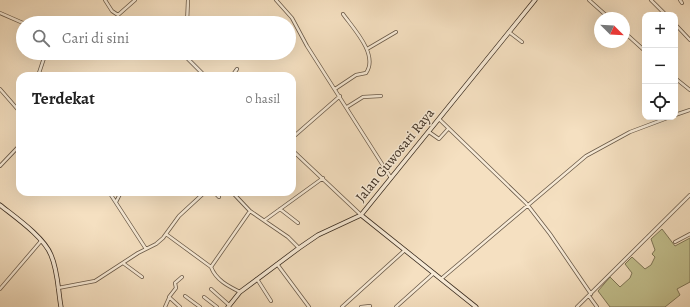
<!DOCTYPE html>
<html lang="id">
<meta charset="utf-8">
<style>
:root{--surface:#fff;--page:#f6f6f6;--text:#222;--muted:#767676;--line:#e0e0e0}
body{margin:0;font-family:Alegreya,serif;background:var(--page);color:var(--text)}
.controls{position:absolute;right:12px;top:12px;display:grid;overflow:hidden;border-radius:8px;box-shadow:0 4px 16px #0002}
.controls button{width:36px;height:36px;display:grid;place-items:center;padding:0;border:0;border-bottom:1px solid var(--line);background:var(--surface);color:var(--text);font:20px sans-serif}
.compass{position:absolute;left:594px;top:12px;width:36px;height:36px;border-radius:50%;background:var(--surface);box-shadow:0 4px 16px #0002;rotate:114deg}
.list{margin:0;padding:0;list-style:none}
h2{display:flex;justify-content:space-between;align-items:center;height:52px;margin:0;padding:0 16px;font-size:17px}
h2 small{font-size:13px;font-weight:400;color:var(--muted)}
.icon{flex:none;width:22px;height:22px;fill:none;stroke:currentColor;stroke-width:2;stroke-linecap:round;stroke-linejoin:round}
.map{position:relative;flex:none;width:690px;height:307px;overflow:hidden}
.search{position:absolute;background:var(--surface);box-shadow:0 4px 16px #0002;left:16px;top:16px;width:280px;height:44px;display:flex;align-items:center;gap:10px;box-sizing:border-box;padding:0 14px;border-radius:22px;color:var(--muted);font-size:15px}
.panel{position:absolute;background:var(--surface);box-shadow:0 4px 16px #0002;left:16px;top:72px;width:280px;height:124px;border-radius:12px}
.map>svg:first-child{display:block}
.green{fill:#c2c08e;stroke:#7e7657}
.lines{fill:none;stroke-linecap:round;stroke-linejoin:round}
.street-casing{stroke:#695948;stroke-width:4}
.secondary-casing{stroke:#3a2c20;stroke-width:5}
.street{stroke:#f8ebd7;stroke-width:2.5}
.secondary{stroke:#f8ebd7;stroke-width:3.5}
.labels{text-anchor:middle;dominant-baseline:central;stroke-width:3;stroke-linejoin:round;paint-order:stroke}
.street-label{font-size:14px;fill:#3a2c20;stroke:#f8ebd7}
</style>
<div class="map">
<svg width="690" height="307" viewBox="0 0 690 307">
<rect width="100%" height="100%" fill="#f5e0c1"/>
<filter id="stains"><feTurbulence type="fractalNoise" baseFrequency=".005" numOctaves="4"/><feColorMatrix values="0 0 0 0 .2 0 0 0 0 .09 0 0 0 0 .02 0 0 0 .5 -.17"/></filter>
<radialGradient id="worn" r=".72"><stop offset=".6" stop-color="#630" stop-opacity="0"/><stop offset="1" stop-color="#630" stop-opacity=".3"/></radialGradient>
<path class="green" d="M 662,229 L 675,246 L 690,238 L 690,282 L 677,289 L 680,295 L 665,307 L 610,307 L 598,291 L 610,277 L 620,287 L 630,278 L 632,273 L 625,264 L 632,257 L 645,269 L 651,265 L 655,257 L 652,254 L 655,250 L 651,239 Z"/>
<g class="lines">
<g class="street-casing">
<path id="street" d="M 105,0 L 112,11 L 118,15 L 135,0
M 276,0 L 292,18 L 307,46 L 391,178
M 589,0 L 609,18
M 651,0 L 666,15
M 680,0 L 682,3
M 0,13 L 23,23
M 187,23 L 188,0
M 675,24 L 690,40
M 509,32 L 522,42
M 624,32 L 645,51
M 367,49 L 396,32
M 185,53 L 187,58 L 205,76
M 38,76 L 44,58 L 42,53
M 232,76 L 237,69
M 675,78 L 690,90
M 0,89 L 20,112
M 335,89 L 356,75 L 366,73 C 379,55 353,28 343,14
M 347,107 L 363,97 L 381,96
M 675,115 L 690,110
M 439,119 L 526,203 L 550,234 L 591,294
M 429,132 L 439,139 L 448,129
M 292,138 L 340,96
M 292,150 L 361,215
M 0,166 L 20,145
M 109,192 L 146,249
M 214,192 L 219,197
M 232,192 L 250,211 L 288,237 L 299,248
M 116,202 L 121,192
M 280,209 L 298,223
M 265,220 L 323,178
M 166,234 L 211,267 C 216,280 228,286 240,292
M 675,242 L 690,234
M 123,263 L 142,277
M 277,264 L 309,307
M 211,267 L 250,211
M 257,279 L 271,301
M 441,279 L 586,156 L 630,132 L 670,117
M 58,288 L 95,281 L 138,253 L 156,244 L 163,238 L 179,216 L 205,192
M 0,289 L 41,241
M 211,289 L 229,305
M 185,296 L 200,307
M 589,296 L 597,307
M 204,297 L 217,307
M 165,307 L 169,298
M 180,307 L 169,297 L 176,288 L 175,283 L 182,277
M 342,307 L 405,250
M 361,307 L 370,306
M 396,307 L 434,273
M 577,307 L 690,195"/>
</g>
<g class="secondary-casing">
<path id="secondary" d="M 0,205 C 15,217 44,237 51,255 C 58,271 58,290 61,307
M 361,215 L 476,307
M 228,307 L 240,292 L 299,248 L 318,235 L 361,215 L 535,0"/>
</g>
<use href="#street" class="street"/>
<use href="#secondary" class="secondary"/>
</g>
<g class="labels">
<g class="street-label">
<text transform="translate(395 155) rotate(-51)">Jalan Guwosari Raya</text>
</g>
</g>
<rect width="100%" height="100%" filter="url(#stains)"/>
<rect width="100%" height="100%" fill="url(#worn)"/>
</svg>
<div class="controls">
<button>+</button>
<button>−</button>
<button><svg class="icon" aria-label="locate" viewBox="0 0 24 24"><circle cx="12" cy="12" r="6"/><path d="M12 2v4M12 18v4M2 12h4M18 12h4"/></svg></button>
</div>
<svg class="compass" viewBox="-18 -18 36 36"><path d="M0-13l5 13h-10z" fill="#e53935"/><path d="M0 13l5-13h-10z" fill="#767676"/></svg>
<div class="search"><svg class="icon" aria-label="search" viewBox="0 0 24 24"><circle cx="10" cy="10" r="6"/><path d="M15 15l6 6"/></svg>Cari di sini</div>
<section class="panel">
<h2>Terdekat<small>0 hasil</small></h2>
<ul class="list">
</ul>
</section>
</div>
